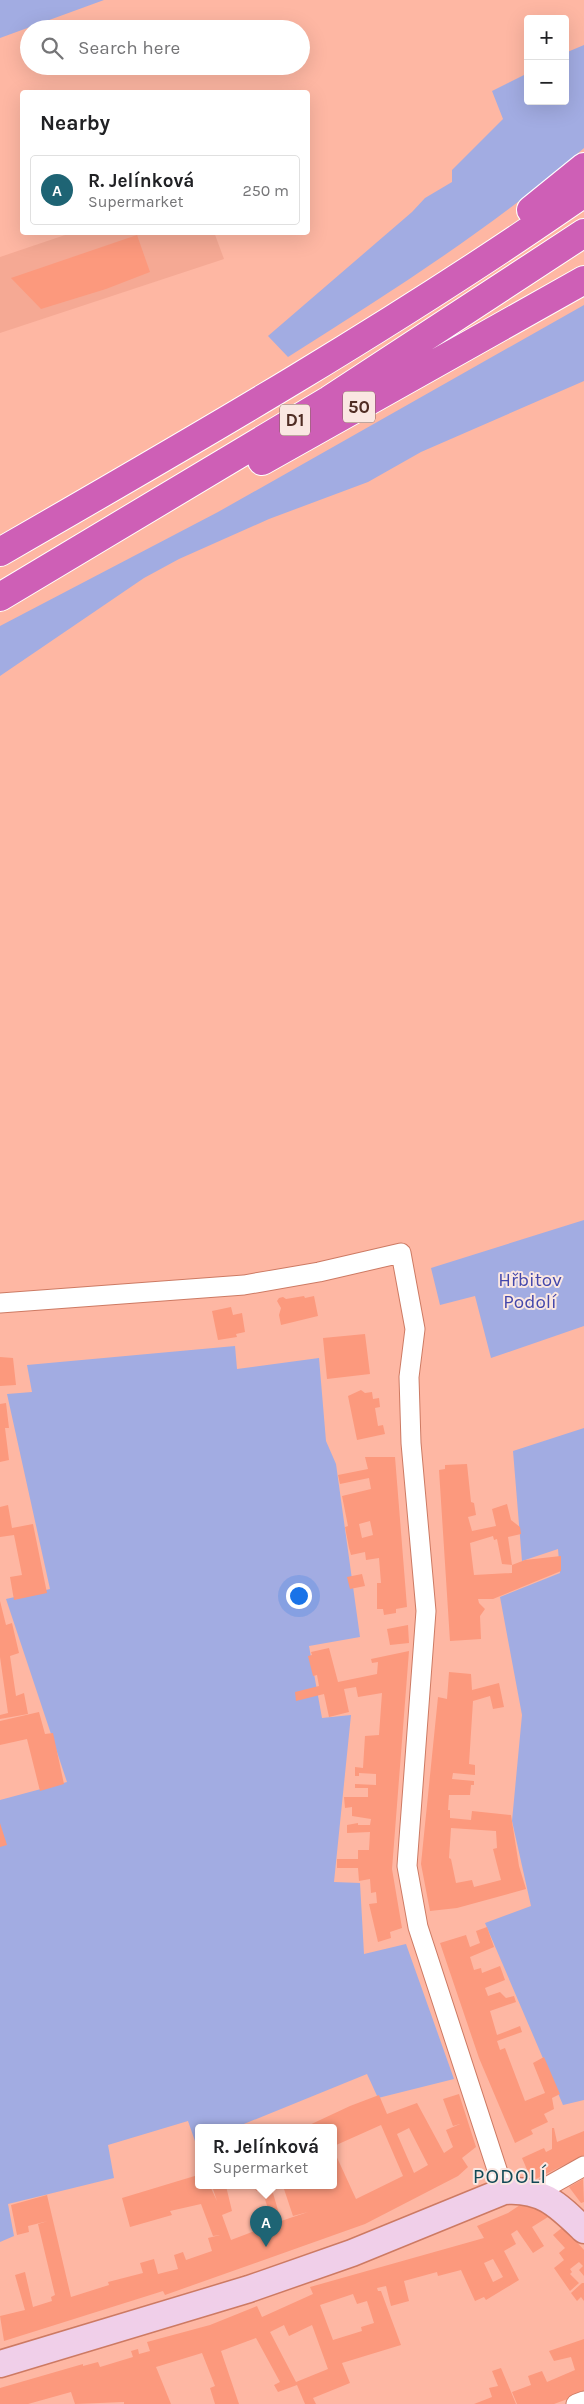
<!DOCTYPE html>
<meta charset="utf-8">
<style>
:root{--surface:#fff;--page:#f6f6f6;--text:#202124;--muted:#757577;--line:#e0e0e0;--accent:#1e6474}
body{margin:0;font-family:Karla,sans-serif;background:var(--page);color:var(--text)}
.controls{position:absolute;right:15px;top:15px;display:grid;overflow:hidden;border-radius:5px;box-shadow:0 5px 20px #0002}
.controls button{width:45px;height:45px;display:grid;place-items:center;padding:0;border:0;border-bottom:1px solid var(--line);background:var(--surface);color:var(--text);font:25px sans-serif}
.you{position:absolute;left:298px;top:1595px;width:18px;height:18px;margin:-12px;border:4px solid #fff;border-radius:50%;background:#1a73e8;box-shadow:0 0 0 8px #1a73e833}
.badge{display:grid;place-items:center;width:32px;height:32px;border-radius:50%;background:var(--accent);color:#fff;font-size:16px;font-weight:700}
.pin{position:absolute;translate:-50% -41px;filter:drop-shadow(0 1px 2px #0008)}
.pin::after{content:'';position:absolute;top:26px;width:18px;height:15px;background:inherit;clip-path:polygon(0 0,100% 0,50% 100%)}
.popup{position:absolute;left:195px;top:2124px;width:142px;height:65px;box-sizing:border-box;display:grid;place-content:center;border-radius:5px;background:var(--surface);filter:drop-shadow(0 1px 4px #0005);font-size:16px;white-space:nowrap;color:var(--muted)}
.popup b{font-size:19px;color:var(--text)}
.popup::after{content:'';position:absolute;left:50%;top:100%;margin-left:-10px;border:10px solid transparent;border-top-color:var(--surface)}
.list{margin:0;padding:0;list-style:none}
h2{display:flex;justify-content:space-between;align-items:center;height:65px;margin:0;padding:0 20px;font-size:21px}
h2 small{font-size:16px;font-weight:400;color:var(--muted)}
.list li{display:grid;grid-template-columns:32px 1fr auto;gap:15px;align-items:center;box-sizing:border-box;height:70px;margin:0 10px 10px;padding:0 10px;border:1px solid var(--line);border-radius:5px}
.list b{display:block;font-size:19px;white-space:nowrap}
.list p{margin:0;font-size:16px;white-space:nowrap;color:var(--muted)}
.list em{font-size:16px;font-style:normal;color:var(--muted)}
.icon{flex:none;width:28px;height:28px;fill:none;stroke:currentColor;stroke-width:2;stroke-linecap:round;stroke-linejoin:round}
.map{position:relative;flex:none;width:584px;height:2404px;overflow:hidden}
.search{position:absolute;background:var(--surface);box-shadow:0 5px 20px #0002;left:20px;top:20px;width:290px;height:55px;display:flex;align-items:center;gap:12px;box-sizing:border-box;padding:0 18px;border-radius:28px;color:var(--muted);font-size:19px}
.panel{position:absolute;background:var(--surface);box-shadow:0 5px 20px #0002;left:20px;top:90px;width:290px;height:145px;border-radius:5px}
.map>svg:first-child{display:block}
.built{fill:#f5a994}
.green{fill:#a2ace2}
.building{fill:#fc997d;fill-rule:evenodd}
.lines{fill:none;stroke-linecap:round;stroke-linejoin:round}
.street-casing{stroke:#cd7a63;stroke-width:21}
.secondary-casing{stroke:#cd7a63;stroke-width:29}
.highway-casing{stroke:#fff;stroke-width:30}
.street{stroke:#fff;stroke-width:19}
.secondary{stroke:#f0cfe9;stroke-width:26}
.highway{stroke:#ce5fb6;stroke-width:28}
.labels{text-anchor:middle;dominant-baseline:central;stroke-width:4;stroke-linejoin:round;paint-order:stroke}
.shield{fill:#fae7e2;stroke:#83655d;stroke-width:1}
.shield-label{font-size:18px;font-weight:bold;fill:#502d24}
.park-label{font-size:19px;fill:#4347ab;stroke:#fae7e2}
.quarter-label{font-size:21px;letter-spacing:1px;fill:#104956;stroke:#fae7e2}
</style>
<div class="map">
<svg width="584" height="2404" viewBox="0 0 584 2404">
<rect width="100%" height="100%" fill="#feb7a3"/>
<path class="built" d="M 214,232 L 224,259 L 0,333 L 0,257 L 71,233 Z"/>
<path class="green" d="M 0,0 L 104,0 L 0,38 Z
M 584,45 L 584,148 C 493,228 390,292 288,357 L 268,336 L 412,212 L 425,198 L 452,182 L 452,170 L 503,119 L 492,91 L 528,73 L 528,101 L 565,101 L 565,53 Z
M 584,305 L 584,381 L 421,452 L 368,482 L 269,519 L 179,559 L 144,578 L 0,676 L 0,626 L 218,512 Z
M 584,1220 L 584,1326 L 491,1358 L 475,1296 L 440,1305 L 431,1268 Z
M 235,1346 L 237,1369 L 319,1358 L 326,1441 L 336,1464 L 360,1637 L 309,1646 L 322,1718 L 351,1715 L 334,1882 L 360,1883 L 364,1954 L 406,1944 L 454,2079 L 378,2098 L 367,2074 L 234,2128 L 198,2128 L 198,2143 L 196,2144 L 188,2121 L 108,2145 L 114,2178 L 8,2204 L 14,2236 L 0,2242 L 0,1800 L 67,1782 L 6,1599 L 50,1589 L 7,1394 L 32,1392 L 27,1365 Z
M 584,1428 L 584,2100 L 563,2105 L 485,1923 L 531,1906 L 512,1821 L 522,1715 L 500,1597 L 560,1573 L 558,1549 L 522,1561 L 513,1451 Z"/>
<path class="building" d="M 137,235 L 150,272 L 106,289 L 41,309 L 11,278 Z
M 304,1296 L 305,1298 L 314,1296 L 318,1316 L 281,1325 L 279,1315 L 281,1308 L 277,1301 L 279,1298 L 283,1297 L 286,1299 Z
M 231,1307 L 233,1315 L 242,1313 L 245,1332 L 236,1334 L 237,1337 L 218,1340 L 212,1311 Z
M 365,1334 L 370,1374 L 327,1379 L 323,1338 Z
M 0,1357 L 13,1358 L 16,1385 L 0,1386 Z
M 361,1390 L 365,1393 L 372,1392 L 373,1399 L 379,1398 L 380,1407 L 375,1408 L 378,1426 L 383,1425 L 385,1434 L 357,1440 L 348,1396 Z
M 6,1403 L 9,1428 L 5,1428 L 9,1460 L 0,1462 L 0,1404 Z
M 365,1457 L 395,1457 L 407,1607 L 396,1609 L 396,1613 L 384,1615 L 383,1609 L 377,1609 L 377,1583 L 381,1583 L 379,1558 L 366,1560 L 365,1552 L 351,1555 L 349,1548 L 345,1527 L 348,1526 L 342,1496 L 371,1489 L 369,1478 L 340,1484 L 338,1475 L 368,1469 ZM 370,1521 L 373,1535 L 362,1538 L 359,1524 Z
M 467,1464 L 471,1502 L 474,1503 L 476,1515 L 468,1517 L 472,1531 L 496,1526 L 492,1509 L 507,1504 L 511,1520 L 520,1527 L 521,1534 L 508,1537 L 512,1565 L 525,1560 L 561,1556 L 561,1571 L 493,1599 L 478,1599 L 479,1603 L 485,1609 L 480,1616 L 481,1639 L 450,1641 L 439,1470 L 445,1469 L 445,1465 ZM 493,1536 L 494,1540 L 497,1539 L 502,1564 L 512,1565 L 512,1573 L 474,1575 L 470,1543 Z
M 8,1505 L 12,1528 L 33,1524 L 47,1593 L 14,1600 L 10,1577 L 22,1575 L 14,1535 L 0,1537 L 0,1507 Z
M 362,1574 L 365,1586 L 350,1589 L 347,1577 Z
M 0,1601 L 6,1625 L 12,1623 L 19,1653 L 10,1656 L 16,1696 L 24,1693 L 28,1714 L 0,1719 L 0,1715 L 8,1713 L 0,1657 Z
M 408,1625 L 409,1643 L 390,1645 L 387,1629 Z
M 329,1648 L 338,1682 L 377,1674 L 378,1662 L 372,1663 L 371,1659 L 409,1651 L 392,1869 L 402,1928 L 390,1932 L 391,1938 L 378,1942 L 369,1904 L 377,1903 L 376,1892 L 371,1893 L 370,1879 L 359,1881 L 358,1868 L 337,1868 L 337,1859 L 358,1859 L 358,1850 L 369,1850 L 370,1832 L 347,1833 L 347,1825 L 358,1823 L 358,1825 L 370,1825 L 371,1819 L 352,1816 L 352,1807 L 345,1808 L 344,1797 L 368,1797 L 368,1788 L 355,1788 L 355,1784 L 376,1785 L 376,1774 L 359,1773 L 359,1776 L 355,1776 L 355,1767 L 363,1768 L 365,1736 L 379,1735 L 382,1693 L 358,1697 L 356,1687 L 344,1689 L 349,1712 L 329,1717 L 324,1694 L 296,1701 L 295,1692 L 319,1686 L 317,1675 L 313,1676 L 308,1656 L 312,1655 L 311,1652 Z
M 449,1672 L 471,1674 L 472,1690 L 499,1683 L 504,1707 L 493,1709 L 490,1696 L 473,1701 L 469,1764 L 475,1765 L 475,1775 L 453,1773 L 452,1779 L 474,1781 L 474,1785 L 471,1785 L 470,1795 L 449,1795 L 448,1810 L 450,1810 L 450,1818 L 471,1820 L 472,1811 L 511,1815 L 519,1866 L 526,1889 L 457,1908 L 430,1911 L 421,1864 L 438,1697 L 447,1699 ZM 451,1828 L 496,1831 L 497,1848 L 493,1849 L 501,1880 L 474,1887 L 472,1880 L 456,1883 L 451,1859 L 449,1858 Z
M 39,1712 L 45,1734 L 53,1733 L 64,1784 L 40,1791 L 27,1739 L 0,1745 L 0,1721 Z
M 0,1823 L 7,1845 L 0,1847 Z
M 487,1927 L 494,1947 L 470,1957 L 474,1970 L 481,1968 L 482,1973 L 500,1966 L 505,1980 L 485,1988 L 488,1996 L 500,1992 L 506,1998 L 514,1996 L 516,2002 L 490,2011 L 497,2035 L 520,2026 L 522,2032 L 497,2041 L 500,2050 L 505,2048 L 525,2101 L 545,2093 L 533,2063 L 544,2057 L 560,2094 L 552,2098 L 554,2109 L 544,2114 L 548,2122 L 531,2130 L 533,2134 L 515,2143 L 479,2058 L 440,1943 L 466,1935 L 470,1947 L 480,1943 L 476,1931 Z
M 459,2094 L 476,2147 L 462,2158 L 468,2167 L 458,2176 L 365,2224 L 165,2295 L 163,2291 L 4,2341 L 0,2316 L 25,2310 L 15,2275 L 25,2272 L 33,2307 L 52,2301 L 51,2297 L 55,2295 L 38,2224 L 48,2221 L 28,2226 L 29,2232 L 17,2235 L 11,2205 L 47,2195 L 71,2297 L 109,2285 L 108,2282 L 143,2273 L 140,2263 L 154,2259 L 158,2274 L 178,2269 L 174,2255 L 183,2252 L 186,2260 L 212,2251 L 208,2238 L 220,2235 L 213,2236 L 201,2204 L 170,2211 L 172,2215 L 130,2227 L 122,2198 L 198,2175 L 198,2186 L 210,2186 L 217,2201 L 212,2186 L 226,2186 L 232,2211 L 222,2215 L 231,2240 L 273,2224 L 262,2190 L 256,2191 L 255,2186 L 271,2186 L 281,2221 L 308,2212 L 293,2216 L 283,2186 L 334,2186 L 334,2151 L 356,2199 L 403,2176 L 381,2125 L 334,2146 L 334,2128 L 303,2128 L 350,2106 L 379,2095 L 387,2114 L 417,2103 L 444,2153 L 453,2147 L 446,2130 L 460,2124 L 453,2126 L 443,2099 ZM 409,2128 L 428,2165 L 414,2173 L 397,2134 Z
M 552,2128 L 554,2128 L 557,2142 L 584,2131 L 584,2155 L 532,2181 L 522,2158 L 544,2148 L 546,2152 L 552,2149 Z
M 583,2179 L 584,2202 L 581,2203 L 569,2187 Z
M 523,2203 L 536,2207 L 548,2217 L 532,2227 L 544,2246 L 533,2253 L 517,2230 L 511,2234 L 516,2244 L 504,2251 L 519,2280 L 486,2300 L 484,2297 L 475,2301 L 461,2270 L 438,2276 L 437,2272 L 404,2281 L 409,2301 L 391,2306 L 386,2286 L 377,2288 L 378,2291 L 381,2291 L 401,2345 L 342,2363 L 350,2383 L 313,2398 L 316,2404 L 305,2404 L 297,2385 L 278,2392 L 274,2385 L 280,2382 L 256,2338 L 221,2351 L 239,2404 L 215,2404 L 210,2388 L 215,2386 L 202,2353 L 156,2367 L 171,2404 L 124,2404 L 124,2402 L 75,2404 L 71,2392 L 28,2404 L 0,2404 L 0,2388 L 83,2364 L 83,2366 L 98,2362 L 100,2367 L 133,2357 L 131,2351 L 138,2349 L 139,2354 L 150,2351 L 147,2342 L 210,2325 L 257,2306 L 262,2317 L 313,2294 L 310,2287 L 484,2238 L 477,2226 L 508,2213 ZM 493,2259 L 503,2277 L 493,2282 L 484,2263 ZM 353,2294 L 357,2304 L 367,2301 L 374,2323 L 361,2327 L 362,2331 L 333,2340 L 320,2305 ZM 284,2325 L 289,2336 L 312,2325 L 328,2369 L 296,2382 L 270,2332 Z
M 563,2227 L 584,2250 L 584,2276 L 579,2270 L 583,2266 L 579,2262 L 570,2269 L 572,2272 L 570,2274 L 579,2283 L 570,2291 L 554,2268 L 564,2260 L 559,2253 L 565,2248 L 553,2235 Z
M 582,2283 L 584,2283 L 584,2301 L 581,2297 L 577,2301 L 571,2293 Z
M 584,2339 L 584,2393 L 554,2404 L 517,2404 L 512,2392 L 531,2385 L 528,2376 L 542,2371 L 547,2382 L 575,2370 L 571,2357 L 554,2361 L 549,2351 Z
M 501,2368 L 516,2404 L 474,2404 L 492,2397 L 489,2388 L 498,2386 L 492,2371 Z"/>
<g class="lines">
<g class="street-casing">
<path id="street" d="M 0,1303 L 244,1285 L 319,1272 L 401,1253 L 415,1329 L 409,1377 L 411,1443 L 426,1611 L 407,1866 L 418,1927 L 504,2191
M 536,2193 L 584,2166
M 576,2404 L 584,2401"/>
</g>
<g class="secondary-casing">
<path id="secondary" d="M 0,2364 L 249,2289 L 352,2253 L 504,2191 C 542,2188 558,2205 584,2230"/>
</g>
<g class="highway-casing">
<path id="highway" d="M 531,210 L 584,167
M 262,461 L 584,280
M 0,552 C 198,438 396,324 584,193
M 0,597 L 329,400 L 584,233"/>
</g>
<use href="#street" class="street"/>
<use href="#secondary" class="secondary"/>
<use href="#highway" class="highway"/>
</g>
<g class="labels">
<g class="shield">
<rect x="343" y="391.5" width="32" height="31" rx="4"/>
<rect x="280" y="404.5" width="30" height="31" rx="4"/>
</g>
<g class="shield-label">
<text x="359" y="407">50</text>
<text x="295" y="420">D1</text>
</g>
<g class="park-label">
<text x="530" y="1280">Hřbitov<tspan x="530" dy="22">Podolí</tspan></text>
</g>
<g class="quarter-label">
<text x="510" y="2176">PODOLÍ</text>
</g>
</g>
</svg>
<div class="controls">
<button>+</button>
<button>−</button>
</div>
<div class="you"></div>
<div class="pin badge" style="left:266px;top:2247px">A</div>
<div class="popup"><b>R. Jelínková</b>Supermarket</div>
<div class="search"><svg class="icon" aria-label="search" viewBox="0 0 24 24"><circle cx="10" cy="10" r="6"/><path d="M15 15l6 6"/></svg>Search here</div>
<section class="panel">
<h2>Nearby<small></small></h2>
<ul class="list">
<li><span class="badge">A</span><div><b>R. Jelínková</b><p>Supermarket</p></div><em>250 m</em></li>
</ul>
</section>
</div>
